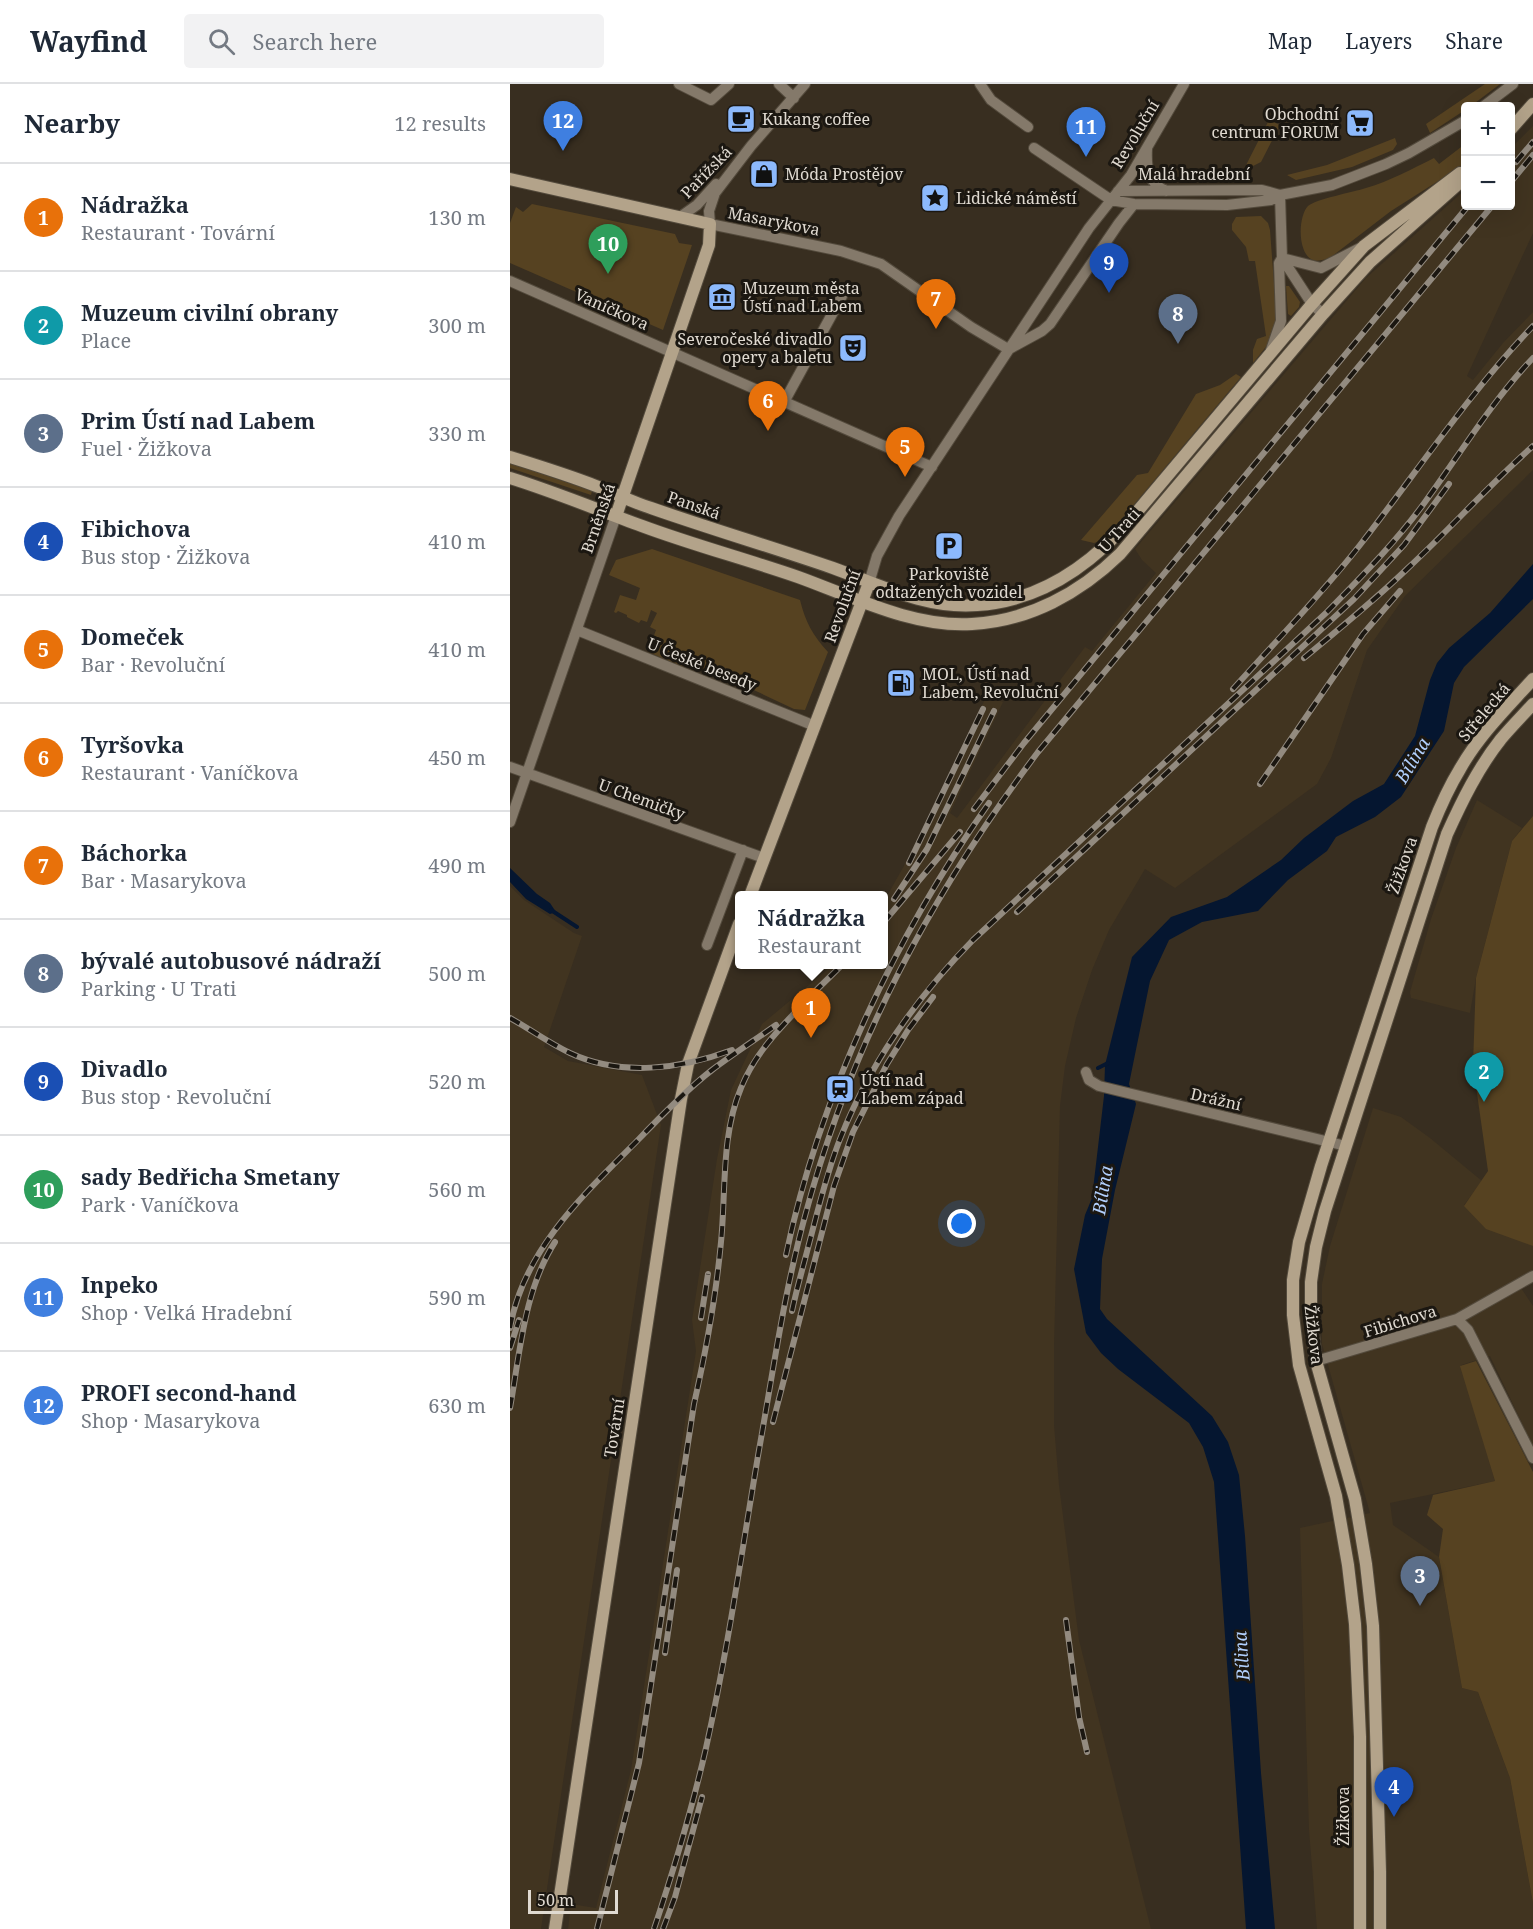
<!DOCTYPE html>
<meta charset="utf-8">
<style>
:root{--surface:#fff;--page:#f2f2f3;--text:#1f2937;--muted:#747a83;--line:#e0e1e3;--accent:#506a90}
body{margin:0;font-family:"Noto Serif",serif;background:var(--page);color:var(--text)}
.controls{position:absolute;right:18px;top:18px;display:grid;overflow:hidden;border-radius:6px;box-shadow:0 6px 24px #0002}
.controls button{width:54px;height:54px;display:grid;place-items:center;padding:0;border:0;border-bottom:2px solid var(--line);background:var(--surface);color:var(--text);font:30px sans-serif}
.scale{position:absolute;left:18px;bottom:15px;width:90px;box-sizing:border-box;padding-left:6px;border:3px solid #e0dad1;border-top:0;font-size:16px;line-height:21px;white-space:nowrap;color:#e0dad1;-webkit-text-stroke:4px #1b1711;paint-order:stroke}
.you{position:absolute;left:452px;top:1140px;width:21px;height:21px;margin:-15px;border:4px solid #fff;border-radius:50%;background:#1a73e8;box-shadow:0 0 0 9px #1a73e833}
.badge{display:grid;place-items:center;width:39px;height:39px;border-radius:50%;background:var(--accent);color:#fff;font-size:20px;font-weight:700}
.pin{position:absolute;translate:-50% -50px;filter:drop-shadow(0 2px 3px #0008)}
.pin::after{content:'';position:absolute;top:32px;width:21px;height:18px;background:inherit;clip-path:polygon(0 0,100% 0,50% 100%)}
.popup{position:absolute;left:225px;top:807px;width:153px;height:78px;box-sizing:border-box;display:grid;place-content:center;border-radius:6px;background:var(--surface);filter:drop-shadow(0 2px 4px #0005);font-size:20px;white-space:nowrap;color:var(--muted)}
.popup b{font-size:22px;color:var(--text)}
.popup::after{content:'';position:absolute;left:50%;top:100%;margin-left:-12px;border:12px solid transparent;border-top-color:var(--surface)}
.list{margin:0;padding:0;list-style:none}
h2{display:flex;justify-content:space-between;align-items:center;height:78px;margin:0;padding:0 24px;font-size:26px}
h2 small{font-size:20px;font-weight:400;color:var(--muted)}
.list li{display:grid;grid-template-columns:39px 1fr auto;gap:18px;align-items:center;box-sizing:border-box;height:108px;padding:0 24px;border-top:2px solid var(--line)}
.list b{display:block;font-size:22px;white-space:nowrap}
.list p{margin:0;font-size:20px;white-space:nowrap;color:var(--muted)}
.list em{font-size:20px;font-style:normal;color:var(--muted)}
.icon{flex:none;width:33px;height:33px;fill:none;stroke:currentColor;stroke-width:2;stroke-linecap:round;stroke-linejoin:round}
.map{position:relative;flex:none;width:1023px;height:1845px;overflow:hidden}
header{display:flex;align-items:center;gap:36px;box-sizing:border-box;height:84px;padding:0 30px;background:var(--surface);border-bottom:2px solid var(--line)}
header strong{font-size:28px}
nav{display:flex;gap:33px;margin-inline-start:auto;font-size:21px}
.search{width:420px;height:54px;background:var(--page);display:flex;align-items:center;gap:15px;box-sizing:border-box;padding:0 21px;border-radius:6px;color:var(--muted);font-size:22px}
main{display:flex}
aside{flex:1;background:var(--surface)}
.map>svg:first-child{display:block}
.built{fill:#413420}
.green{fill:#564221}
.water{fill:#051630}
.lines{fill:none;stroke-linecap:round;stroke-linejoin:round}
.stream{stroke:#051630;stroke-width:4}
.street-casing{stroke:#534a3c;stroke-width:12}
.secondary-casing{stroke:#534a3c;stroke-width:14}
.street{stroke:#84796a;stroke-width:10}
.secondary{stroke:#b3a38a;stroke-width:12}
.rail-casing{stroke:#938b80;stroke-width:6}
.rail{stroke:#1b1711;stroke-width:4;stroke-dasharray:11;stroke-linecap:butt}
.labels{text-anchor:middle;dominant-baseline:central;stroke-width:6;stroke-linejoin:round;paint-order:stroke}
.poi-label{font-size:16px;fill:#e0dad1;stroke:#1b1711;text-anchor:start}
.street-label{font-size:16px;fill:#e0dad1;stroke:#1b1711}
.water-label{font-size:18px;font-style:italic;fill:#b1cffc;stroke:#1b1711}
</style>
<header>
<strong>Wayfind</strong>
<div class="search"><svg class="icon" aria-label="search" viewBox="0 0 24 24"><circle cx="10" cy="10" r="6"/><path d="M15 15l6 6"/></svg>Search here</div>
<nav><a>Map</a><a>Layers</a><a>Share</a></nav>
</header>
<main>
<aside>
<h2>Nearby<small>12 results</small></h2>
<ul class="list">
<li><span class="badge" style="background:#e8710a">1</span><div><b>Nádražka</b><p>Restaurant · Tovární</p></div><em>130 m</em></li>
<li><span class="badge" style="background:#0f9aa8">2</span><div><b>Muzeum civilní obrany</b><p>Place</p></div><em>300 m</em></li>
<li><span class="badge" style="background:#5c6f8a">3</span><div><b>Prim Ústí nad Labem</b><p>Fuel · Žižkova</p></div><em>330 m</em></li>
<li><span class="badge" style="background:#1a4fb4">4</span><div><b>Fibichova</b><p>Bus stop · Žižkova</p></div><em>410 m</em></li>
<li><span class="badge" style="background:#e8710a">5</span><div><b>Domeček</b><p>Bar · Revoluční</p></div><em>410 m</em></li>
<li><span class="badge" style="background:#e8710a">6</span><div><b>Tyršovka</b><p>Restaurant · Vaníčkova</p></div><em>450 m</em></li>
<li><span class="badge" style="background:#e8710a">7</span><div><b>Báchorka</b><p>Bar · Masarykova</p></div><em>490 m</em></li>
<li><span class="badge" style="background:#5c6f8a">8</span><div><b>bývalé autobusové nádraží</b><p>Parking · U Trati</p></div><em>500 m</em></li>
<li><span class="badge" style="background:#1a4fb4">9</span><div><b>Divadlo</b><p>Bus stop · Revoluční</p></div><em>520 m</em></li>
<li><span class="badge" style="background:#2e9e5b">10</span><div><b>sady Bedřicha Smetany</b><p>Park · Vaníčkova</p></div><em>560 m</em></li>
<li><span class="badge" style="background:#3f7fe0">11</span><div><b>Inpeko</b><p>Shop · Velká Hradební</p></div><em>590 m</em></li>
<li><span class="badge" style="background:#3f7fe0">12</span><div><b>PROFI second-hand</b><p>Shop · Masarykova</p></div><em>630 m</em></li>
</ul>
</aside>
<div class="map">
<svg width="1023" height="1845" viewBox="0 0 1023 1845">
<rect width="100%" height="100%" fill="#382e20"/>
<path class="built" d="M 1023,42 L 1023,149 L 957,292 L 963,296 L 993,259 L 1023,228 L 1023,386 L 895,512 L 857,566 L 821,674 L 807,700 L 665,804 L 635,785 L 599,846 L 582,886 L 566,934 L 555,982 L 550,1022 L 544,1262 L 544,1341 L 549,1401 L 569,1556 L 641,1845 L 58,1845 L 61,1820 L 86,1824 L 121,1686 L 186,1267 L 182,1236 L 207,1075 L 221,1006 L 252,940 L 323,881 L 373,880 L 373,819 L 408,757 L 477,611 L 493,618 L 440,729 L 447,734 L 575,563 L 582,567 L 646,489 L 632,476 L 625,465 L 856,194 L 955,106 L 956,122 L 1000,122 L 1001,64 Z
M 967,716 L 1012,744 L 1002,757 L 966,894 L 960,929 L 901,914 L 900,908 L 921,835 L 946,764 Z
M 0,802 L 14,816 L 64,849 L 72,852 L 34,963 L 58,977 L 132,991 L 151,1041 L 31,1845 L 0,1845 Z
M 863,1024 L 891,1033 L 920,1054 L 972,1097 L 954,1121 L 1023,1162 L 1023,1189 L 1007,1198 L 1023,1222 L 1023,1362 L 980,1272 L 951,1281 L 985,1397 L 880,1419 L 883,1441 L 929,1473 L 952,1604 L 968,1608 L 1000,1694 L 1023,1819 L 1023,1845 L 807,1845 L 799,1746 L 790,1444 L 860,1429 L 812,1260 L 812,1200 L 820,1162 Z"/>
<path class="green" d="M 975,0 L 990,0 L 961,22 L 956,22 L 955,26 L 920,49 L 916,40 Z
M 759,36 L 770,41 L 751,78 L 733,87 Z
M 885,54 L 887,60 L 883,66 L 842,83 L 786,96 L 777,91 L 817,81 Z
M 955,60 L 955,80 L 881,127 L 821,173 C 816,175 809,178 803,176 C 787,170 788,132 798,122 C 806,115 844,108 856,104 C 880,97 902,85 924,74 L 929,80 Z
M 22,120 L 165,150 L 169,159 L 182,161 L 153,246 L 0,179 L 0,139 L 6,123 L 13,128 Z
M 751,132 L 758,139 L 760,146 L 767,240 L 759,259 L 743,279 L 743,266 L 747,255 L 756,252 L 745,177 L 739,177 L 736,163 L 722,146 L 722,140 L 726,133 Z
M 776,202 L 779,202 L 790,218 L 789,223 L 781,232 L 778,230 Z
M 726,290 L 731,293 L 595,455 L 584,459 L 571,456 L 627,391 L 638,389 L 686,310 L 710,301 Z
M 0,379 L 82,407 L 81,411 L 0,384 Z
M 142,465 L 290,516 C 295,537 303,552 318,568 L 295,626 L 284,625 L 231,600 L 177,581 L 173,583 L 138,568 L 146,546 L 140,543 L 147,529 L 141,526 L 137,538 L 131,536 L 129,539 L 117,533 L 117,531 L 108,527 L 106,529 L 104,528 L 110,511 L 126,516 L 130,504 L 99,491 L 106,476 Z
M 1023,732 L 1023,1162 L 976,1145 L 954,1122 L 978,1087 L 963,981 L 966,894 L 1002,757 Z
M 966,1277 L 1023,1388 L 1023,1819 L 1000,1694 L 968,1608 L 952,1604 L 929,1473 L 933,1445 L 917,1431 L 923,1411 L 985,1397 L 950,1282 Z"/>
<path class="water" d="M 1023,480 L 1023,515 L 954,583 L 944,599 L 934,647 L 891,713 L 865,733 L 826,753 L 817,767 L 778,796 L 748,827 L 692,838 L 659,856 L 640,897 L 619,1000 L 626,1020 L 605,1106 L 592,1175 L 590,1225 L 597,1235 L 702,1332 L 718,1358 L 729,1391 L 735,1452 L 751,1689 L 765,1845 L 736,1845 L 704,1398 L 693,1363 L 679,1339 L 608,1285 L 591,1269 L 576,1249 L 564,1185 L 575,1131 L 582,1114 L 594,1012 L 595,981 L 622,873 L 661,833 L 717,813 L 771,776 L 794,754 L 843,717 L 874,700 L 905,652 L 920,596 L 927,579 L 939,564 L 980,529 Z
M 0,784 L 27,810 L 40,819 L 46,828 L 40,830 L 16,815 L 0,798 Z"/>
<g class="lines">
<path class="stream" d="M 41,826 L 67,843
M 588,984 L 598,979"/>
<g class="street-casing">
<path id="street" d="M 169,0 L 201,16 L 219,0
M 269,0 L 284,14
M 295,0 L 241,62 L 205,109 L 199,127 L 200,140 L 331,167 L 371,180 L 461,243 L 498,265
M 470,0 L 481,16 L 518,43
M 974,22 L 1003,0
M 524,64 L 601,116 L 624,120 L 717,121 L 761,116 L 770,111 L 822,101 L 876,80 L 899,69 L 956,36
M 637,65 C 636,84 638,99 656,107
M 608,107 L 752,106 L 770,111
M 170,133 L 187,121 L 206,100
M 772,174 L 811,184 L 850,164
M 772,174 L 802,220 L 813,230
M 0,197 L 422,383
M 501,264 L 532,247 L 540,240 L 609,139 L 624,120
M 761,266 L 771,237 L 769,179 L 772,174 L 770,111
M 274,318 L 332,212
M 359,499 L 367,472 L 389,432 L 579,144 L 621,91 L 674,0
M 67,546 L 305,642
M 0,683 L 254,774
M 0,738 L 106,432
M 197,861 L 233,766
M 576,988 L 579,996 L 589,1002 L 836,1062
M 947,1235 L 1023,1192
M 806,1277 L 947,1235 L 958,1246 L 1023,1374"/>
</g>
<g class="secondary-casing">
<path id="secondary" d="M 1000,46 L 1023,20
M 0,95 L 200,140 L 199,161 L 106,432
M 0,373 C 29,382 58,391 86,402 C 105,409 122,418 141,424 C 201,445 262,463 323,484 C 370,501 415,525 467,521 C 530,517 581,481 621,435 L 802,220 L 854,162 L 950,89
M 0,394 C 45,408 88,426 132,442 C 183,461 236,475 288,493 C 341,512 403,544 462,540 C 519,537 570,509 610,470 L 813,230 L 860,178 L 956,93
M 240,812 L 359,499
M 45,1845 L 171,1015 L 178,980 L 229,840
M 850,1845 L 850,1653 L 845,1540 L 838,1481 L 826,1412 L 789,1281 L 783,1231 L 783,1196 L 789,1158 L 811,1082 L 922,743 C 930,723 939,703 950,685 C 969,651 997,624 1023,595
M 870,1845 L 870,1788 L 863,1542 L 856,1480 L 845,1415 L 806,1277 L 801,1232 L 801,1198 L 806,1163 L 815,1127 L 937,750 C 952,717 968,684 991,655 C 1001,643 1012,632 1023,620"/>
</g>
<use href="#street" class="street"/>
<use href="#secondary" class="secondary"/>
<g class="rail-casing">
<path id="rail" d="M 1006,78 L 1023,58
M 1000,99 L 1023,71
M 794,574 C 829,545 865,516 898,484 C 941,444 979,401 1023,362
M 723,605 C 766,557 811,511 850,461 C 907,388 959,309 1023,242
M 750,700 L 853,550 L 890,507
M 464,725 L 514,659 L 958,122
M 399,779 L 473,625
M 384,815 L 417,765 L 484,627
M 507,828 L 844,515 L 894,461 L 939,400
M 373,839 L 450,748
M 288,924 L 333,880
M 0,934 C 20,945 39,959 60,969 C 111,993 171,985 222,966
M 276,1171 C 309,1013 386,851 479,719
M 282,1227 C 287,1203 294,1180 300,1156 C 309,1122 317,1088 330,1055 C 360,979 406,914 463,856 L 817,528 C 851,493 886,458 915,418 C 950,370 982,317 1023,274
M 191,1234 L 198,1190
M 0,1244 C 13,1167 73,1111 126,1058 C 149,1034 176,1006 202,986 C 223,970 245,956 266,941
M 0,1264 L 9,1236
M 0,1324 C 10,1269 14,1206 45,1158
M 263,1338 L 324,1102 L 343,1048 L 377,980 L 398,946 L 423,913
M 556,1536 L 569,1633 L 577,1668
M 155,1569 L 167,1486
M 87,1845 L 129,1679 L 184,1320 C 196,1267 206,1212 211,1158 C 216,1108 211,1051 231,1004 C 244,971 268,946 293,920
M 144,1845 C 164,1785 182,1725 196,1664 C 218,1565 232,1466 249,1366 C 263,1288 274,1209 295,1132 C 341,960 421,810 528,668 L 982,122
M 153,1845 L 165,1813 L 192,1713"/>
</g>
<use href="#rail" class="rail"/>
</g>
<defs>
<g id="cafe-square" transform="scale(1.5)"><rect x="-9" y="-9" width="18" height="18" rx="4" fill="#8cb9fc" stroke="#1b1711"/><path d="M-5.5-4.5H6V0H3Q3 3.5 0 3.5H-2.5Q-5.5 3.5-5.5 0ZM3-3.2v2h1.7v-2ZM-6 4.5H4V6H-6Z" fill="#111"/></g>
<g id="supermarket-square" transform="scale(1.5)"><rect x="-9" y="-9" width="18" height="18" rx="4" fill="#8cb9fc" stroke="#1b1711"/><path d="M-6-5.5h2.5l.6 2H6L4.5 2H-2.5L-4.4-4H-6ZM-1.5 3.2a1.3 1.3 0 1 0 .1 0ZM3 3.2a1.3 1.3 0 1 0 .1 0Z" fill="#111"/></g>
<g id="shop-square" transform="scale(1.5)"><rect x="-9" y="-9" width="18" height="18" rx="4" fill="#8cb9fc" stroke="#1b1711"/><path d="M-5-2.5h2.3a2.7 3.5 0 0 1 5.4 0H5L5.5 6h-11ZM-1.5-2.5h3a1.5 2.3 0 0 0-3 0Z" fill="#111"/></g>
<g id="sight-square" transform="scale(1.5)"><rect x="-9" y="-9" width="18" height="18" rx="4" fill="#8cb9fc" stroke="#1b1711"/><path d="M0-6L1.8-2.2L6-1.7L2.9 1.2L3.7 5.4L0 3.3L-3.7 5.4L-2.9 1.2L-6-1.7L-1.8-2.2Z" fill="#111"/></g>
<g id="museum-square" transform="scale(1.5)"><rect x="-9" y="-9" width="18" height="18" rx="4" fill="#8cb9fc" stroke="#1b1711"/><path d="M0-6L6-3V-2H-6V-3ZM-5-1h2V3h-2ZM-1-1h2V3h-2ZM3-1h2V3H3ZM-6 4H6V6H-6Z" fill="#111"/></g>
<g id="theatre-square" transform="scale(1.5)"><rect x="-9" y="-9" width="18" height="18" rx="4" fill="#8cb9fc" stroke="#1b1711"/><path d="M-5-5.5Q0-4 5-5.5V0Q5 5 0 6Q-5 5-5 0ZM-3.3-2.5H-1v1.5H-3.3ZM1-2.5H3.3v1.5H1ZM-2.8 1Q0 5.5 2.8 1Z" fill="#111"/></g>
<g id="parking-square" transform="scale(1.5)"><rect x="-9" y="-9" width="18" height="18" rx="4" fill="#8cb9fc" stroke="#1b1711"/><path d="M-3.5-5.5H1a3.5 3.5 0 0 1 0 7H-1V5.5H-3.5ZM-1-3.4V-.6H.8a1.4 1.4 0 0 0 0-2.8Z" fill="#111"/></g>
<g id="fuel-square" transform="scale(1.5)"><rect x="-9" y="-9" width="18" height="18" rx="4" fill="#8cb9fc" stroke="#1b1711"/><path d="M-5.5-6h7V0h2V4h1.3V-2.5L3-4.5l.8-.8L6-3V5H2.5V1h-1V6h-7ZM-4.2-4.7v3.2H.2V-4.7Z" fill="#111"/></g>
<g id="station-square" transform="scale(1.5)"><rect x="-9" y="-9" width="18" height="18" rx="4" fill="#8cb9fc" stroke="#1b1711"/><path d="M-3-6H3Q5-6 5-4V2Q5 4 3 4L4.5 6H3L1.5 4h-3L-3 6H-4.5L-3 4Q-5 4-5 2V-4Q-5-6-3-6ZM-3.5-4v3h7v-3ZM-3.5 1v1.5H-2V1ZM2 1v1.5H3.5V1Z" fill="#111"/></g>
</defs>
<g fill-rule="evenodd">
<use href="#cafe-square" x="231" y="35"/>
<use href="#supermarket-square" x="850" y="39"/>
<use href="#shop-square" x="254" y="90"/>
<use href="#sight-square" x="425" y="114"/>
<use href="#museum-square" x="212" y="213"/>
<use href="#theatre-square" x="343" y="264"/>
<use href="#parking-square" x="439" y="462"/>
<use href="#fuel-square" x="391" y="599"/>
<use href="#station-square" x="330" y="1005"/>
</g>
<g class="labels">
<g class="poi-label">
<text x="829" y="30" text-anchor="end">Obchodní<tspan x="829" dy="18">centrum FORUM</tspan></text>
<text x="252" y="35">Kukang coffee</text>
<text x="275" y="90">Móda Prostějov</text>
<text x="446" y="114">Lidické náměstí</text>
<text x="233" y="204">Muzeum města<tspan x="233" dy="18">Ústí nad Labem</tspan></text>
<text x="322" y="255" text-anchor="end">Severočeské divadlo<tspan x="322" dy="18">opery a baletu</tspan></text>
<text x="439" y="490" text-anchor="middle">Parkoviště<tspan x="439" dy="18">odtažených vozidel</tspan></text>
<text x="412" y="590">MOL, Ústí nad<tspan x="412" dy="18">Labem, Revoluční</tspan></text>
<text x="351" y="996">Ústí nad<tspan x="351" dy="18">Labem západ</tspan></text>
</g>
<g class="street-label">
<text transform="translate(625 50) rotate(-59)">Revoluční</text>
<text transform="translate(196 88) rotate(-46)">Pařížská</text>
<text x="684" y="90">Malá hradební</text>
<text transform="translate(264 137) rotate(11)">Masarykova</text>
<text transform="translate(102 225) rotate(24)">Vaníčkova</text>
<text transform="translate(184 421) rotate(19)">Panská</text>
<text transform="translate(88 434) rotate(-71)">Brněnská</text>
<text transform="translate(609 446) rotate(-48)">U Trati</text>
<text transform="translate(332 522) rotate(-70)">Revoluční</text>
<text transform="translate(192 580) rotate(22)">U České besedy</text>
<text transform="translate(974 628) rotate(-50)">Střelecká</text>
<text transform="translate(132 715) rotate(20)">U Chemičky</text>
<text transform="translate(892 781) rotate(-71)">Žižkova</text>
<text transform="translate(706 1015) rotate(13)">Drážní</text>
<text transform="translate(890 1237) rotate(-17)">Fibichova</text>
<text transform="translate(804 1251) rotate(83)">Žižkova</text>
<text transform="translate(104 1344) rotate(-81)">Tovární</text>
<text transform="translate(833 1732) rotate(-90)">Žižkova</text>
</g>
<g class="water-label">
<text transform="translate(902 676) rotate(-59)">Bílina</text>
<text transform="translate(592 1106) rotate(-81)">Bílina</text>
<text transform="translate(731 1572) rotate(-94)">Bílina</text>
</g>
</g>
</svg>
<div class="controls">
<button>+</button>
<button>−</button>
</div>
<div class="scale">50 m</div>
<div class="you"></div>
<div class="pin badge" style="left:301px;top:954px;background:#e8710a">1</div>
<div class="popup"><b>Nádražka</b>Restaurant</div>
<div class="pin badge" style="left:974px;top:1018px;background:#0f9aa8">2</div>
<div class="pin badge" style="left:910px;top:1522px;background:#5c6f8a">3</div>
<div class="pin badge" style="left:884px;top:1733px;background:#1a4fb4">4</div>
<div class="pin badge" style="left:395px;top:393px;background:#e8710a">5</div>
<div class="pin badge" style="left:258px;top:347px;background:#e8710a">6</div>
<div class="pin badge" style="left:426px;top:245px;background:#e8710a">7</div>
<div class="pin badge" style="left:668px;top:260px;background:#5c6f8a">8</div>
<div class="pin badge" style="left:599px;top:209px;background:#1a4fb4">9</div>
<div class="pin badge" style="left:98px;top:190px;background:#2e9e5b">10</div>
<div class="pin badge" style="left:576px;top:73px;background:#3f7fe0">11</div>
<div class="pin badge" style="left:53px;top:67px;background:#3f7fe0">12</div>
</div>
</main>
